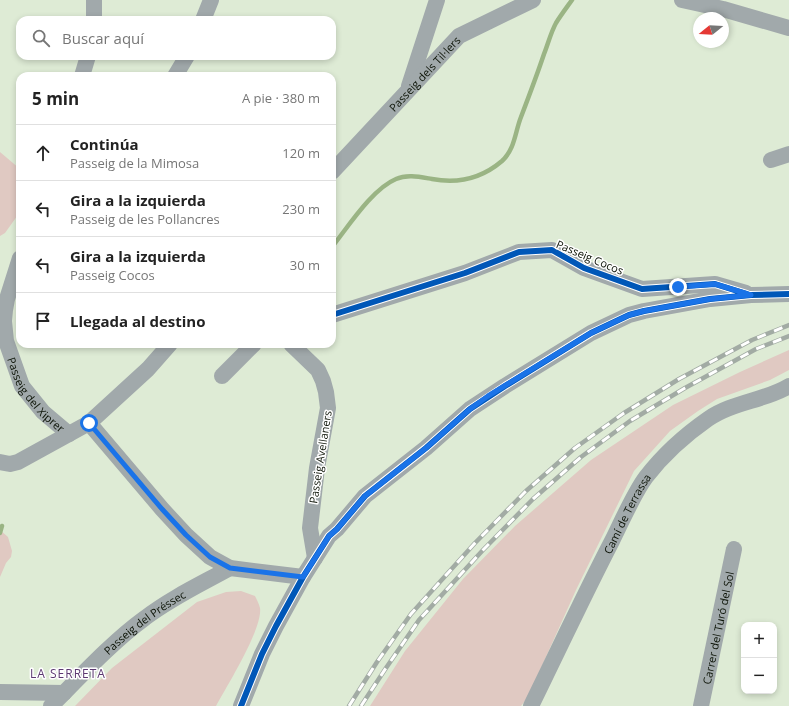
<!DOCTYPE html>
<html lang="es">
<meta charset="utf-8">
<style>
:root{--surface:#fff;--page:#f2f2f2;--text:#222;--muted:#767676;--line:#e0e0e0}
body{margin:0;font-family:"Open Sans",sans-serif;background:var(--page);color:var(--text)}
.controls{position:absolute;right:12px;bottom:12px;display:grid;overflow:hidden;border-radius:8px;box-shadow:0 2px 6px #0003}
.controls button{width:36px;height:36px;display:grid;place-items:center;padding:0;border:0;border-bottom:1px solid var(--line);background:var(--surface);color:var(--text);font:20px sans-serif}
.compass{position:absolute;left:693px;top:12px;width:36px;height:36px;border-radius:50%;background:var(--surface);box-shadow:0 2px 6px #0003;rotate:252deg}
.stop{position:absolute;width:12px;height:12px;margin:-9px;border:3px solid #1a73e8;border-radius:50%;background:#fff}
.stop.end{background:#1a73e8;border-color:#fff;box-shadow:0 1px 4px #0008}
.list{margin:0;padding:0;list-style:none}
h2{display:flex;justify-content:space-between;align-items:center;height:52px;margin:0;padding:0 16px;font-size:17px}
h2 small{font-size:13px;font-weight:400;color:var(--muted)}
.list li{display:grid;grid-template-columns:26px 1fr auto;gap:12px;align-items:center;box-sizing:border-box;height:56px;padding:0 16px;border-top:1px solid var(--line)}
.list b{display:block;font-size:15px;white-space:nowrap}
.list p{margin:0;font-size:13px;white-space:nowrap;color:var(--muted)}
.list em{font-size:13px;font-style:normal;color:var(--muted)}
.icon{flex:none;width:22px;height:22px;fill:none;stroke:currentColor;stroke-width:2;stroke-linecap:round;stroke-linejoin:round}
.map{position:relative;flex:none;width:789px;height:706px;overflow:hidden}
.search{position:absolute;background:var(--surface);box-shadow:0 2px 6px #0003;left:16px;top:16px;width:320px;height:44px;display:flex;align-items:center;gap:10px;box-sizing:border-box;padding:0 14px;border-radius:12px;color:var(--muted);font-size:15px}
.panel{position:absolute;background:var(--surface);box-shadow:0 2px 6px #0003;left:16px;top:72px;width:320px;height:276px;border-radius:12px}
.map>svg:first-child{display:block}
.green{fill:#e0c9c2}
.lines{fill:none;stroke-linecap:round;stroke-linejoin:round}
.stream{stroke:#9ab484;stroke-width:4.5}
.minor{stroke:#a1a9ab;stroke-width:16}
.rail-casing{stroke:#a2aba4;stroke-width:4.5}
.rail{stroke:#fff;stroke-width:3;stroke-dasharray:9;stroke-linecap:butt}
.cycleway-casing{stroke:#fff;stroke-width:8}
.cycleway{stroke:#0057b8;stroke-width:6}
.route{stroke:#1a73e8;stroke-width:5}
.labels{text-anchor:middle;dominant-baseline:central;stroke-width:3;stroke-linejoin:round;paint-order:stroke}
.street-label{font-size:11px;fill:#0c1306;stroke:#fff}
.neighbourhood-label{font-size:12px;letter-spacing:1px;fill:#5c3871;stroke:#fff}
</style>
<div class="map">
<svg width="789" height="706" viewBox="0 0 789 706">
<rect width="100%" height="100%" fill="#deebd5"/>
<path class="green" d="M 0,152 L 20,169 L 20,212 L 5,233 L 0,236 Z
M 789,350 L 789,370 L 770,380 L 717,399 L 698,411 L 670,431 L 634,471 L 576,590 L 528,697 L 521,706 L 370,706 L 405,651 L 463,579 L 515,526 L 591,460 L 673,405 L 740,372 Z
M 0,530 L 8,537 L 12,551 L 11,557 L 6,563 L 0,577 Z
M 241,591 L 255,596 C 257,600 259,604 260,608 C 263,628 227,686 216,706 L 75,706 L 112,668 L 197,602 L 226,592 Z"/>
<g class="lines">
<path class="stream" d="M 332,247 C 348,227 372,189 396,179 C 407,174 420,177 432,179 C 458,184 482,178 502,161 C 515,149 515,132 521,117 C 529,96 537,75 544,54 C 548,44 551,32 556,23 C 561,15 567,7 572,0
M 0,533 L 2,526"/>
<g class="minor">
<path d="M 94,0 L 94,20"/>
<path d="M 682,0 L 723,9 L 789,28"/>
<path d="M 203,20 L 211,0"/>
<path d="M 82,76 L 88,56"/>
<path d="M 175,76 L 187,56"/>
<path d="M 409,86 L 437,0"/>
<path d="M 771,160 L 789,154"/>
<path id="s1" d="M 332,172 L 459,36 L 533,0"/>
<path id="s2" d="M 20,258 L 7,299 L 5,310 L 4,321 L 6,341 L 22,386 L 43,412 L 69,434"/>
<path d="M 332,315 L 465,273 L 519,252 L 552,250 L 584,268 L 642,289 L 715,284 L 746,293"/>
<path d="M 291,344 L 318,370 L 323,381 L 326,392 L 328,408 L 317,468 L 310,528 L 315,558"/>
<path d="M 222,376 L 254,344"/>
<path d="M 89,423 L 162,509 L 186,535 L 210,557 L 230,568 L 303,577"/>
<path d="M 0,462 L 10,464 L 18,462 L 89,423 L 148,369 L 170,344"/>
<path d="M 0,692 L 64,693"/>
<path id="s3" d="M 51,706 C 80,677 112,642 145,618 C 171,598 201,584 230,568"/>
<path d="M 241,706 L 262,654 L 276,626 L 303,577 L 329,536 L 337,529 L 365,496 L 426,448 L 470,409 L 505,386 L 591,333 L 629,315 L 644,311 L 710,299 L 751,295 L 789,294"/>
<path id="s4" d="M 531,706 C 558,651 584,595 612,541 C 622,521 634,493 646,477 C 663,455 685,435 708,419 C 732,402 764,401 789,386"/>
<path id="s5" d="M 701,706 L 734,549"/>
</g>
<g class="rail-casing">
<path id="rail" d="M 349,706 L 377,662 L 411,614 L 475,543 L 526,491 L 575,448 L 624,413 L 679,379 L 752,340 L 789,325
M 361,706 L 386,668 L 419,620 L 483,550 L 533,499 L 581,457 L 630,421 L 685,388 L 756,349 L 789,336"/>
</g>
<use href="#rail" class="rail"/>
<g class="cycleway-casing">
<path id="cycleway" d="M 332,315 L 465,273 L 519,252 L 552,250 L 584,268 L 642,289 L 715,284 L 747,294
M 241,706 L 262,654 L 276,626 L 303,577 L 329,536 L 337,529 L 365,496 L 426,448 L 470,409 L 505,386 L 591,333 L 629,315 L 644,311 L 710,299 L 751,295 L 789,294"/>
</g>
<use href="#cycleway" class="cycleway"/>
</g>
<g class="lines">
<path class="route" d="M 89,423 L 162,509 L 186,535 L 210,557 L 230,568 L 303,577 L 329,536 L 337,529 L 365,496 L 426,448 L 470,409 L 488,396 L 591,333 L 629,315 L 644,311 L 710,299 L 751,295 L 715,284 L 678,287"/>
</g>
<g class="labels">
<g class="street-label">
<text stroke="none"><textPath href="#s1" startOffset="135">Passeig dels Til·lers</textPath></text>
<text transform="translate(590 257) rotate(23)">Passeig Cocos</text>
<text stroke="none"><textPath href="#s2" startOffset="148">Passeig del Xiprer</textPath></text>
<text transform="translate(320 457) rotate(-81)">Passeig Avellaners</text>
<text stroke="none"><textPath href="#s4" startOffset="215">Camí de Terrassa</textPath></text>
<text stroke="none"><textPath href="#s3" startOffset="126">Passeig del Préssec</textPath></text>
<text stroke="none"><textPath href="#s5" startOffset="80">Carrer del Turó del Sol</textPath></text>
</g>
<g class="neighbourhood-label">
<text x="68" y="673">LA SERRETA</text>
</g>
</g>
</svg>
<div class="controls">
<button>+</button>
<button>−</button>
</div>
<svg class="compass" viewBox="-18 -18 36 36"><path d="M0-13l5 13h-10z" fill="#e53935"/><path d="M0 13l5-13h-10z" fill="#767676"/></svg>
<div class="stop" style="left:89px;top:423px"></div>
<div class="stop end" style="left:678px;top:287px"></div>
<div class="search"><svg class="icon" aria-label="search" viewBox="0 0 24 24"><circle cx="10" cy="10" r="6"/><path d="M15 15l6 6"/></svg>Buscar aquí</div>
<section class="panel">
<h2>5 min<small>A pie · 380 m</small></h2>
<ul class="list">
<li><svg class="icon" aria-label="ahead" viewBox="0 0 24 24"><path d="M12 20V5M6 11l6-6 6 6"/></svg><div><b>Continúa</b><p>Passeig de la Mimosa</p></div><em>120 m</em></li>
<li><svg class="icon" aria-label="left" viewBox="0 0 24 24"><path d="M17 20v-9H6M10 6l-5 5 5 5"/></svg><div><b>Gira a la izquierda</b><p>Passeig de les Pollancres</p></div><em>230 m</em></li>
<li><svg class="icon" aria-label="left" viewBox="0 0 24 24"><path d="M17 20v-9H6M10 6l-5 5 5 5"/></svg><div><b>Gira a la izquierda</b><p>Passeig Cocos</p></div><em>30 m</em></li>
<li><svg class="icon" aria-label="arrive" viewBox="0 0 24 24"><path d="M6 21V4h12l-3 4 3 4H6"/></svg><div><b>Llegada al destino</b></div></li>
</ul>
</section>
</div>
